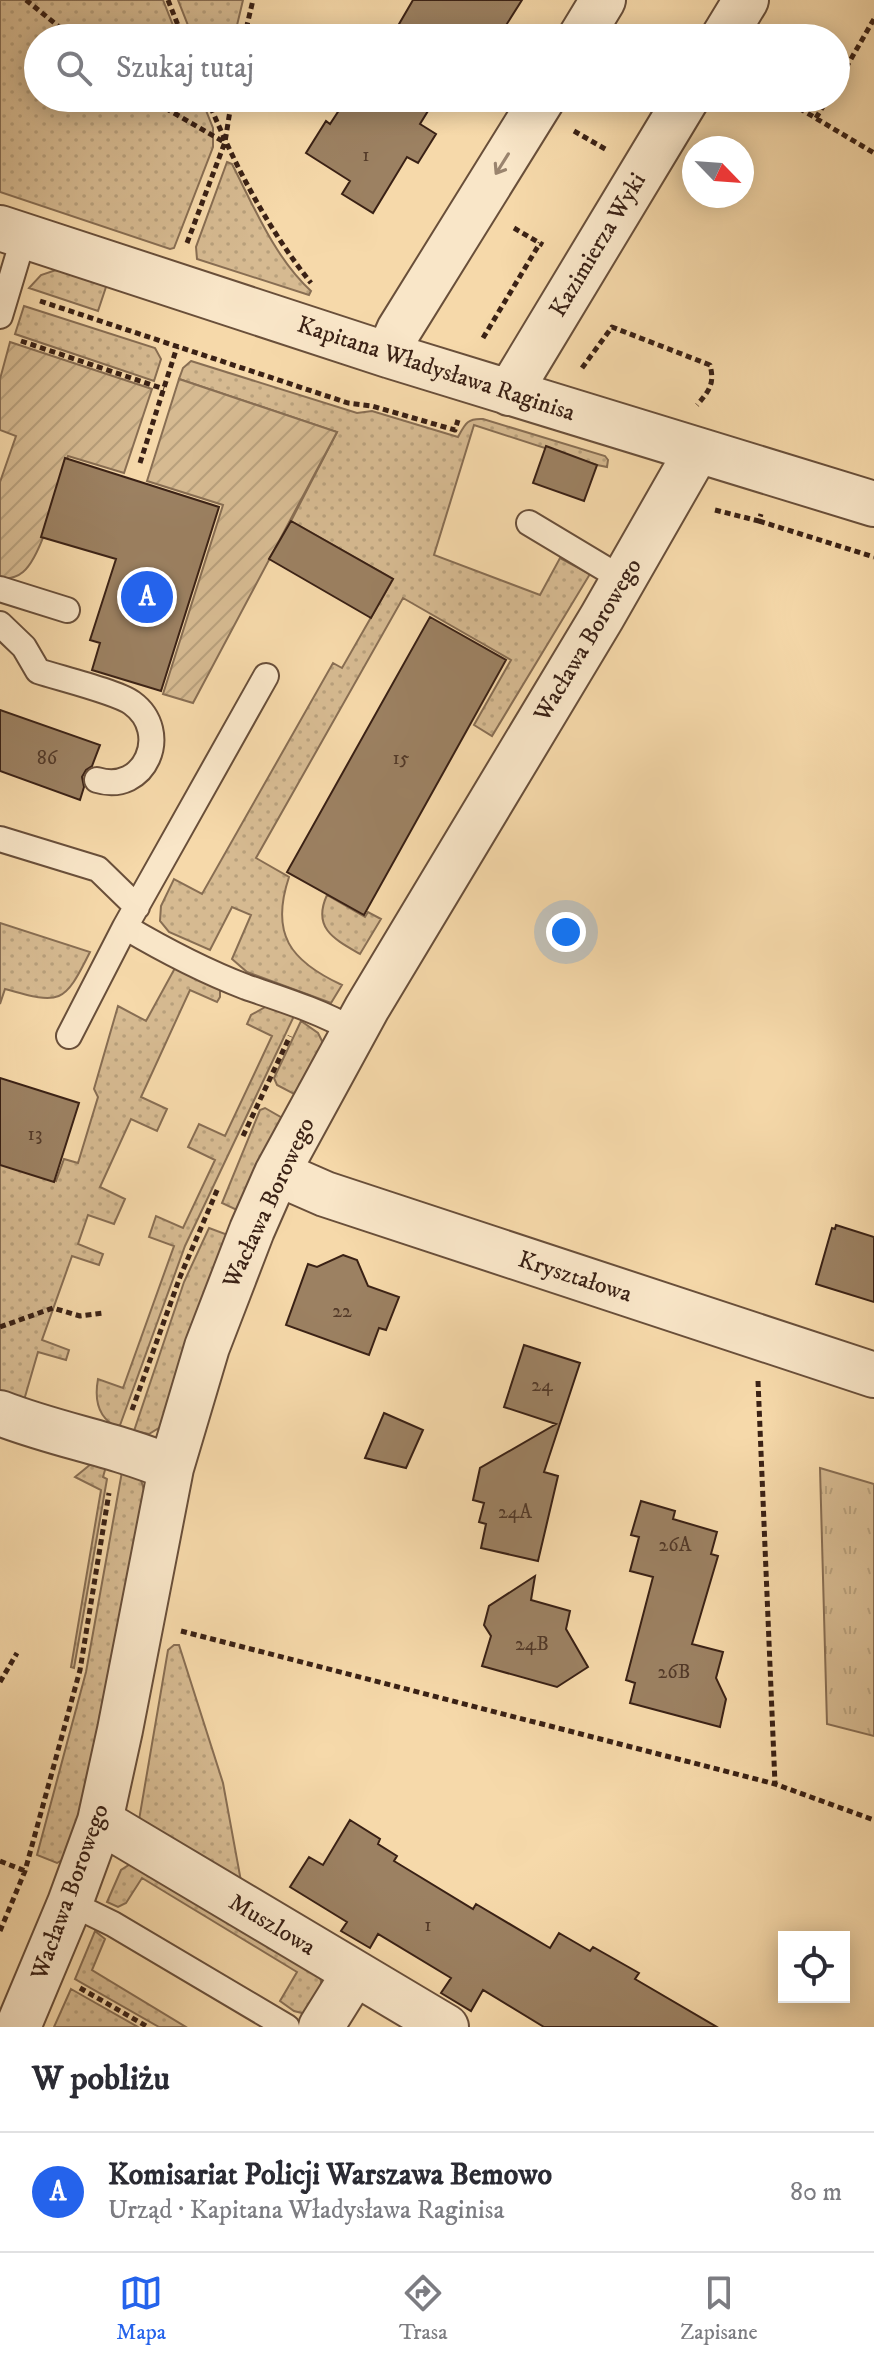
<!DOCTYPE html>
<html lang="pl">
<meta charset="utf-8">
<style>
:root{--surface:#fff;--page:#f7f7f7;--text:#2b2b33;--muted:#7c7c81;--line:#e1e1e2;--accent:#2563eb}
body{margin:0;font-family:"IM FELL DW Pica",serif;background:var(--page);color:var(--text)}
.controls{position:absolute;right:24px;bottom:24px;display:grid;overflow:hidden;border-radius:0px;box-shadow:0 4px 20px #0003}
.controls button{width:72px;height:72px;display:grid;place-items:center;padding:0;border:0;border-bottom:2px solid var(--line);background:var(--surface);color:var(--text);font:40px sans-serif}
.compass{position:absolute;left:682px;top:136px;width:72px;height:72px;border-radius:50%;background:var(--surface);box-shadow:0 4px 20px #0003;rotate:115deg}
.you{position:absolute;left:566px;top:932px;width:28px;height:28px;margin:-20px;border:6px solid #fff;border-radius:50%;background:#1a73e8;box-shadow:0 0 0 12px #1a73e833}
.badge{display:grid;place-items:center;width:52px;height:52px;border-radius:50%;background:var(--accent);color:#fff;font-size:26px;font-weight:700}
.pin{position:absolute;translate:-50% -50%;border:4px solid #fff;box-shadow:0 2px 8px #0006}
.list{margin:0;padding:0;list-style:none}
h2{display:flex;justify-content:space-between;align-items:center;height:104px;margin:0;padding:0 32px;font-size:34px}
h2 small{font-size:26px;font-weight:400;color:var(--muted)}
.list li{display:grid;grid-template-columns:52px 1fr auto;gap:24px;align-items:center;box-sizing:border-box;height:120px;padding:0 32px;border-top:2px solid var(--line)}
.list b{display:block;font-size:30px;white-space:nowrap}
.list p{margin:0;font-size:26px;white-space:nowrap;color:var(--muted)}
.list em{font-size:26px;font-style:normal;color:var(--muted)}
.icon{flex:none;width:44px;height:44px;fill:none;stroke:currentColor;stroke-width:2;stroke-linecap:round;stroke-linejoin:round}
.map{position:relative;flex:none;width:874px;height:2027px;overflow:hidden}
.search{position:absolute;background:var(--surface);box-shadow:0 4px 20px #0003;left:24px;right:24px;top:24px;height:88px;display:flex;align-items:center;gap:20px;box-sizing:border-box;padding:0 28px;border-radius:44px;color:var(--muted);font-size:30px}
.sheet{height:224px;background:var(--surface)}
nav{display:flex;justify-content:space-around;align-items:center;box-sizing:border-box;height:112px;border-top:2px solid var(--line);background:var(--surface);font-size:22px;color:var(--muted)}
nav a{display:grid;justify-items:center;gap:4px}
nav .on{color:var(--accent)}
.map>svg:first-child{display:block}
.grass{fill:url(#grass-dots);stroke:#886e53;stroke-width:2}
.park{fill:url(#park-tufts);stroke:#886e53;stroke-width:2}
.garden{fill:url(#garden-furrows);stroke:#886e53;stroke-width:2}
.building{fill:#9c8162;stroke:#3a2115;stroke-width:2}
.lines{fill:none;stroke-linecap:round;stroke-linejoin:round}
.service-casing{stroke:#694f3a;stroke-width:28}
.minor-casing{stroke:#694f3a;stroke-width:48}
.path{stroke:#3a2115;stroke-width:5;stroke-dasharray:6 4;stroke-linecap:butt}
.service{stroke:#f9e6c8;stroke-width:24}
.minor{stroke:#f9e6c8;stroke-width:44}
.oneway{stroke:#9a846e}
.labels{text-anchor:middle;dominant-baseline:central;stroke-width:6;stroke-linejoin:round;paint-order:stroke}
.number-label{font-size:20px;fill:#523928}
.street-label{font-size:24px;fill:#3a2115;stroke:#f9e6c8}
</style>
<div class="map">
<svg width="874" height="2027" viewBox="0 0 874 2027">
<defs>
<pattern id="grass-dots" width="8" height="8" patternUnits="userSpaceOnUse" patternTransform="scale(2)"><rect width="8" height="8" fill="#d6ba91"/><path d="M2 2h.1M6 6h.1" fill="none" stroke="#b8a07c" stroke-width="1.8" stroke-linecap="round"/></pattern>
<pattern id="park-tufts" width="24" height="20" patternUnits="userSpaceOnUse" patternTransform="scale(2)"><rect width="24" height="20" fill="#d6ba91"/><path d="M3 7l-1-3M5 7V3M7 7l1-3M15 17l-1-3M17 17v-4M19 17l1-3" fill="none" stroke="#b8a07c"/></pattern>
<pattern id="garden-furrows" width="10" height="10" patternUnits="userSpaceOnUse" patternTransform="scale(2)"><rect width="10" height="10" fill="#d6ba91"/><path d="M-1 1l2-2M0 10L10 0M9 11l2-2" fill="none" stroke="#b8a07c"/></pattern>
</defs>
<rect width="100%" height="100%" fill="#f6d9aa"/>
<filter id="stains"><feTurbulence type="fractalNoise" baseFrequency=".0025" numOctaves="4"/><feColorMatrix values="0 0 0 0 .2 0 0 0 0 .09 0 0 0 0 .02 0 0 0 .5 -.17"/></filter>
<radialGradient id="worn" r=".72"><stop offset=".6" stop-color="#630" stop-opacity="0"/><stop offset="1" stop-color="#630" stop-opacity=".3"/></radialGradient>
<path class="grass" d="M 0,0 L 163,0 L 178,38 L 38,38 L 38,98 L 201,98 L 213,128 L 213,147 L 174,248 L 170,249 L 0,192 Z
M 178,0 L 243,0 L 234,38 L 193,38 Z
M 227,162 L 232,164 C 254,207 275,258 311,291 L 309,295 L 197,259 L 196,247 Z
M 56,270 L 66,271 L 107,284 L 98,311 L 29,288 L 41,275 Z
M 24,306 L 155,348 L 161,359 L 154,381 L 15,334 Z
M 191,361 L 357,413 L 372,411 L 458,437 C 465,424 467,418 483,419 L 605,456 L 608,460 L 607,467 L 597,465 L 474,425 L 434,555 L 540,595 L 560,558 L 590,574 L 492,736 L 474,725 L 511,660 L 403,598 L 256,858 L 289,877 C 270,934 290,961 342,985 L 331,1003 L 247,972 L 232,959 L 251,915 L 232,907 L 210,950 L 169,932 L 160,921 L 161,906 L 174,879 L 202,894 L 333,663 L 342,668 L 393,579 L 291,521 L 337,432 L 179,379 L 183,368 Z
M 327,895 L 365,917 L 368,912 L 381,919 L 360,954 C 334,939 312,928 327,895 Z
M 0,923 L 90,952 C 64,1004 61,1005 5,989 L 0,1004 Z
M 175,968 L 220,987 L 220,997 L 217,1002 L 190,990 L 141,1097 L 167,1109 L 157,1131 L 131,1119 L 100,1187 L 125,1199 L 114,1224 L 88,1215 L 78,1244 L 103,1254 L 99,1265 L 72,1256 L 42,1340 L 69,1350 L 66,1360 L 38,1352 L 22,1407 L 0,1396 L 0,1163 L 56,1181 L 64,1159 L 78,1163 L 98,1097 L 94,1089 L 118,1006 L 146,1021 Z
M 267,1006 L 294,1016 L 185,1246 L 119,1428 C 98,1419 94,1401 98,1379 L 123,1388 L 174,1246 L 149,1237 L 156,1216 L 183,1228 L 215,1160 L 188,1147 L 199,1124 L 225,1136 L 272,1036 L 247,1024 L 251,1015 Z
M 301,1021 L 318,1033 L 324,1045 L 296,1095 L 277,1085 L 274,1078 Z
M 265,1108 L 284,1119 L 239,1211 L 222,1203 L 260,1110 Z
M 209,1228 L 228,1235 L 162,1426 L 149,1434 L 134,1431 L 184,1282 Z
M 107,1463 L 103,1477 L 107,1479 L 74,1668 L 71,1667 L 101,1490 L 75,1477 L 91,1464 Z
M 123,1466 L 141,1480 L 144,1490 L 100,1732 L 69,1856 L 57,1863 L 37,1855 L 86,1672 Z
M 174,1645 L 179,1645 L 223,1783 L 243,1892 L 139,1820 L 168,1650 Z
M 132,1863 L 320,1973 L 322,1991 L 306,2014 L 294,2011 L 280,2001 L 297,1972 L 142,1878 L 126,1903 L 118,1907 L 107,1902 L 121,1870 Z
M 95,1931 L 105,1939 L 92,1970 L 186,2027 L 159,2027 L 75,1979 Z
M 71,1989 L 138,2027 L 54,2027 Z"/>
<path class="park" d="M 820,1468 L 874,1484 L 874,1736 L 827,1724 Z"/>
<path class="garden" d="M 10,342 L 152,389 L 124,473 L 68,456 C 59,484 44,554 23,572 C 16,578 9,579 0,578 L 0,482 L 16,436 L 0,430 L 0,379 Z
M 179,379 L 337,432 L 193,703 L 163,694 L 223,505 L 147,481 Z"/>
<path class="building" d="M 413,0 L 522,0 L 498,38 L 397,38 L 400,34 L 395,31 Z
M 347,98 L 436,98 L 420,124 L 436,134 L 418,163 L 407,157 L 373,213 L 342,194 L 350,181 L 306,153 L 326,121 L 330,124 Z
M 546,446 L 597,465 L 584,501 L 533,483 Z
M 65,458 L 219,507 L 161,691 L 92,670 L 100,643 L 90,640 L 116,559 L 41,537 Z
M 291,521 L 393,579 L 371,618 L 269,559 Z
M 430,617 L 506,660 L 364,915 L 287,872 Z
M 0,710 L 100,745 L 92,766 L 86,770 L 82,777 L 84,787 L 80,800 L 0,771 Z
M 0,1078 L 79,1103 L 54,1182 L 0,1165 Z
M 836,1225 L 874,1237 L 874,1302 L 816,1284 L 832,1228 L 835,1229 Z
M 343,1255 L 357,1260 L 368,1286 L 399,1297 L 386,1330 L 379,1328 L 369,1355 L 286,1325 L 308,1264 L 317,1267 Z
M 524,1345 L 580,1363 L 544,1472 L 558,1476 L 538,1561 L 481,1548 L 486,1524 L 479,1522 L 484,1503 L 473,1500 L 480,1468 L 556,1424 L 504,1407 Z
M 384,1413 L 423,1430 L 406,1468 L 365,1458 Z
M 641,1501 L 675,1511 L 673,1519 L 717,1532 L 711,1554 L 718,1556 L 692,1644 L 723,1652 L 716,1678 L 726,1699 L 720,1727 L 630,1703 L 635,1683 L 626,1680 L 653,1577 L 630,1571 L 639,1537 L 631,1535 Z
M 535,1576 L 531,1600 L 570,1611 L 566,1629 L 588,1667 L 557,1687 L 482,1666 L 491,1636 L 484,1625 L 489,1606 Z
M 350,1820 L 380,1839 L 378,1844 L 397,1856 L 394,1861 L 473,1909 L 476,1904 L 550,1948 L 559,1933 L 590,1951 L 593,1947 L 639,1973 L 635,1979 L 717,2027 L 544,2027 L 483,1990 L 471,2011 L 441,1993 L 451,1978 L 378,1934 L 370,1948 L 341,1931 L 347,1922 L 290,1887 L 309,1857 L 323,1865 Z"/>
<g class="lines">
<g class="service-casing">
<path id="service" d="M 0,316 L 24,236
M 529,523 L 624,580
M 0,589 L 67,610
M 0,624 L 24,647 L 38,671 C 59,678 117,692 132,703 C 172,732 145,795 97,780
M 0,839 L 98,869 L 137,907
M 125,927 C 164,950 204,971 246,987 C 284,1000 320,1011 355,1031
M 69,1036 L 125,927 L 266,676
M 70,1903 L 113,1924 L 287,2027"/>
</g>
<g class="minor-casing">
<path id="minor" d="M 580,38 L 603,0
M 723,38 L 746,0
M 0,228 L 388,355 L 874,504
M 388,355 L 399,330 L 543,98
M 509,393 L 687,98
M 277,1173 L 325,1194 L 874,1375
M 0,1413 C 56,1435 115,1444 171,1468
M 100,1821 L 446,2027
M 18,2027 L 70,1903 L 100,1821 L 120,1730 L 171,1468 L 207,1347 L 252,1230 L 277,1173 L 367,1008 L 602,617 L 697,451
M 321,2027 L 354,1974"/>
</g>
<path class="path" d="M 26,0 L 73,38
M 168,0 L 183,38
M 244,38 L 253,0
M 836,85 L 874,19
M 148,98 L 224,142
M 207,98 C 233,162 267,228 311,283
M 782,98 L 874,153
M 816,118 L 828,98
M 574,131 L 607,150
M 514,228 L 543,245
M 187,243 L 225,142 L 232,98
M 40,301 L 348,403 L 372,406 L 455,430 L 458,420
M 483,338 L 540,243
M 21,341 L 164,389
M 582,368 L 612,327 L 710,365 C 715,384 709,391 697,405
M 140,463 L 177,347
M 715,510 L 759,521 L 761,514
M 759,521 L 874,557
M 243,1136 L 290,1036
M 0,1327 L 53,1308 L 80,1316 L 103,1313
M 758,1381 L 775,1784
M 132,1410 L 180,1277 L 218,1188
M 181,1631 L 775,1784 L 874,1820
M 0,1682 L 17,1653
M 0,1861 L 25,1871
M 0,1931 L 25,1871 L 80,1670 L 109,1493
M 80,1988 L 148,2027"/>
<use href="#service" class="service"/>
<use href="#minor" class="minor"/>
</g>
<defs><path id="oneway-shaft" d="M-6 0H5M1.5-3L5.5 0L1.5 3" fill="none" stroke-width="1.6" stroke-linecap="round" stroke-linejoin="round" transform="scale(2)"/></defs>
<use class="oneway" href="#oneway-shaft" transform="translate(502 164) rotate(122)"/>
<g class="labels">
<g class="number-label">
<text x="366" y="155">1</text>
<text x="47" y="758">86</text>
<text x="401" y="758">15</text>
<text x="35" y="1134">13</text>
<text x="342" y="1311">22</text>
<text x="542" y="1385">24</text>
<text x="515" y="1512">24A</text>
<text x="675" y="1545">26A</text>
<text x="532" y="1644">24B</text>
<text x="674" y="1672">26B</text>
<text x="428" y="1925">1</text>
</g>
<g class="street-label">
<text transform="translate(598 245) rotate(-59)">Kazimierza Wyki</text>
<text transform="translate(436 369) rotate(18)">Kapitana Władysława Raginisa</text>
<text transform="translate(588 640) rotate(-59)">Wacława Borowego</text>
<text transform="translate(269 1203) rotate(-65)">Wacława Borowego</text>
<text transform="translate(575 1277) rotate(18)">Kryształowa</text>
<text transform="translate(70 1892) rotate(-70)">Wacława Borowego</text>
<text transform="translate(272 1925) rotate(31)">Muszlowa</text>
</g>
</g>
<rect width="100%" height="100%" filter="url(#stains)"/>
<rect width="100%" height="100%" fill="url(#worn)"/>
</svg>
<div class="controls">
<button><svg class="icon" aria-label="locate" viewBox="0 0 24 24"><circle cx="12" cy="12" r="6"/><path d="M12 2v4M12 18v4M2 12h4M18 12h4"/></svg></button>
</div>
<svg class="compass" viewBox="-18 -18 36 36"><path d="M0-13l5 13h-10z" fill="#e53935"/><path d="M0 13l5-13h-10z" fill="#7c7c81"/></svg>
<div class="you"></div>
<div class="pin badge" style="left:147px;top:597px">A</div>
<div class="search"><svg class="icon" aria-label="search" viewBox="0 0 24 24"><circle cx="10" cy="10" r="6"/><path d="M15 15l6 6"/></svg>Szukaj tutaj</div>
</div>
<section class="sheet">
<h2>W pobliżu<small></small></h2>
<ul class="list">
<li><span class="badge">A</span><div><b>Komisariat Policji Warszawa Bemowo</b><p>Urząd · Kapitana Władysława Raginisa</p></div><em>80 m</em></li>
</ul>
</section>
<nav>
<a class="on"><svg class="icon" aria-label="map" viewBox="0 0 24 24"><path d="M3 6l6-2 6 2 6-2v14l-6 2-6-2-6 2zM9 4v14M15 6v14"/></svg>Mapa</a>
<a><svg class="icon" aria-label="directions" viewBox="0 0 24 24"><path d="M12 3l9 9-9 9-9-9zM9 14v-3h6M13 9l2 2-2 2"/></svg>Trasa</a>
<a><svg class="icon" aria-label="saved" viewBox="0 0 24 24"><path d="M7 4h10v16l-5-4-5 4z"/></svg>Zapisane</a>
</nav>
